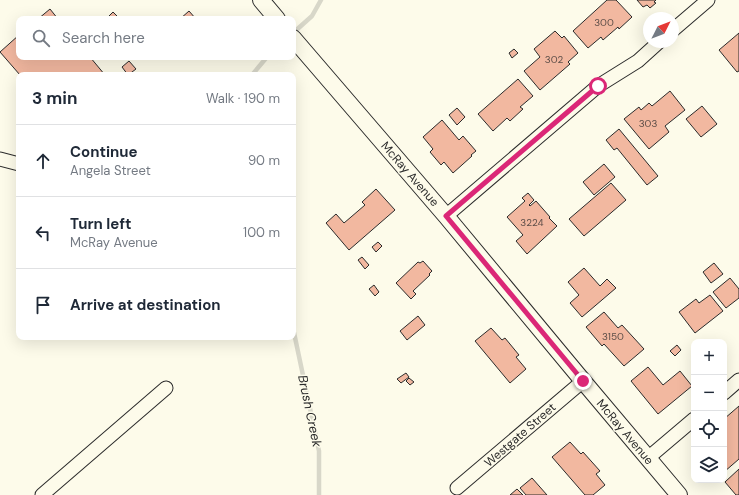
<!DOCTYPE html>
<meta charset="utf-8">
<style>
:root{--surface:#fff;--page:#f2f2f3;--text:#1f2937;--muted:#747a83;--line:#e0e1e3}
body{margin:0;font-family:"DM Sans",sans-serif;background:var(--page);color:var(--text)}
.controls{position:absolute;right:12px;bottom:12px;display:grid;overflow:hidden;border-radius:8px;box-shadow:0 4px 16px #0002}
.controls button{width:36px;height:36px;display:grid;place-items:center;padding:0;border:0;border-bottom:1px solid var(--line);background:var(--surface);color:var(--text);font:20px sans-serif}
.compass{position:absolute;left:643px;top:12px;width:36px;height:36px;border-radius:50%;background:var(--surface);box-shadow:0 4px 16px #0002;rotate:48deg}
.stop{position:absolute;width:12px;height:12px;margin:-9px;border:3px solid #db2777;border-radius:50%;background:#fff}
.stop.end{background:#db2777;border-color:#fff;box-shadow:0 1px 4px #0008}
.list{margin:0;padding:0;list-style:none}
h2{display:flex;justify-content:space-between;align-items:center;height:52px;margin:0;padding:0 16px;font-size:17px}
h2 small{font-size:13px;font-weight:400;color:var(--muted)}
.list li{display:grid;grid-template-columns:26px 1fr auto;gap:12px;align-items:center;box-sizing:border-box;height:72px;padding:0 16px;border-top:1px solid var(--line)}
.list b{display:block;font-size:15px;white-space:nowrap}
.list p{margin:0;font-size:13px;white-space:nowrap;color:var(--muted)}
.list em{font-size:13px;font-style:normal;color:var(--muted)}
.icon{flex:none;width:22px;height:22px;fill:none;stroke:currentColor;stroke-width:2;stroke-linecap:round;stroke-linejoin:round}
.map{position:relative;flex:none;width:739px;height:495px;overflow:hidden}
.search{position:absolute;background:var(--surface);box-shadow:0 4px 16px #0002;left:16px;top:16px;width:280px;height:44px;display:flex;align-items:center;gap:10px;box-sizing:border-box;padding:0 14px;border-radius:8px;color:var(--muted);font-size:15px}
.panel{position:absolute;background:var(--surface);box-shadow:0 4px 16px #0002;left:16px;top:72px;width:280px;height:268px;border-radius:8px}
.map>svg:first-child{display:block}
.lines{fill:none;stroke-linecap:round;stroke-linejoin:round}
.stream{stroke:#d8d7c9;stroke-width:4.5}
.building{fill:#f2b8a0;stroke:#2b2b2b}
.minor-casing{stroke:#2b2b2b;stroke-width:15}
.tertiary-casing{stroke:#2b2b2b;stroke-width:18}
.minor{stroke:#fdfbea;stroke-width:13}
.tertiary{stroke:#fdfbea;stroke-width:16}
.route{stroke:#db2777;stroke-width:5}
.labels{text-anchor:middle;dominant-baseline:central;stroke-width:3;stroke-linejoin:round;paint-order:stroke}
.number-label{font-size:10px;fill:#5d4e48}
.street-label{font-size:12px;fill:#2b2b2b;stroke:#fdfbea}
.water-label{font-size:13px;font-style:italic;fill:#2b2b2b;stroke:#fdfbea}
</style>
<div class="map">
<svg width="739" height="495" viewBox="0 0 739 495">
<rect width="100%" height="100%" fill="#fdfbea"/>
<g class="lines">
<path class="stream" d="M 293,33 L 312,16 L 321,0
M 252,75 L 267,57
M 293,328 L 319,451 L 319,495"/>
</g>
<path class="building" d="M 607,0 L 616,0 L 632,17 L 619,29 L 618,27 L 603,40 L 601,37 L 588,48 L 573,31 Z
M 637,0 L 656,0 L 654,2 L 656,3 L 650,8 L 647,5 L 643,7 Z
M 50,9 L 58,19 L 38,19 Z
M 189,11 L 196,19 L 180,19 Z
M 113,12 L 120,19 L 106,19 Z
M 555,31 L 562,38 L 564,36 L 578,53 L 568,62 L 570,64 L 540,90 L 524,71 L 540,57 L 534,49 Z
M 739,33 L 739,71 L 737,72 L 719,50 Z
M 19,35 L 19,57 L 90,57 L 105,75 L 20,75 L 0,52 Z
M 514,49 L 518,53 L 512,58 L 509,53 Z
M 129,61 L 136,69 L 128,75 L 122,67 Z
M 518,79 L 533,96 L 520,107 L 523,109 L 510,121 L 507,118 L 493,131 L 478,114 Z
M 670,91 L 685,110 L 665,126 L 669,132 L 649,149 L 624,119 L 639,107 L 641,110 L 649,103 L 652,106 Z
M 702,106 L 717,124 L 701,137 L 686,119 Z
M 457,108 L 465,117 L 457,125 L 449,115 Z
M 442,120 L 459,140 L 463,136 L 476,151 L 471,155 L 472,156 L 453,173 L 444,162 L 441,165 L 430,152 L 433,149 L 423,137 Z
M 619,129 L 658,176 L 647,185 L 617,148 L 614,150 L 606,140 Z
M 604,164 L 615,177 L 594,195 L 583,182 Z
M 611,183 L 626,200 L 584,236 L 569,219 Z
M 376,189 L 395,210 L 349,250 L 326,223 L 336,214 L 344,223 L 365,205 L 362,202 Z
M 528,193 L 534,200 L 529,205 L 530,206 L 536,201 L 550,217 L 549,218 L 557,226 L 527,254 L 516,241 L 523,235 L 507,217 L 525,201 L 522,198 Z
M 378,242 L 382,246 L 376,252 L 372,247 Z
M 362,257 L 369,265 L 365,269 L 358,260 Z
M 423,261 L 432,271 L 429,274 L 430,275 L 413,291 L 416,294 L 411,299 L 396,283 L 418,262 L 420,263 Z
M 714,263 L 723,274 L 711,283 L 703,272 Z
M 584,268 L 600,286 L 607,279 L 616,288 L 582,317 L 570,303 L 579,295 L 568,282 Z
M 730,278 L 739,289 L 739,298 L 726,308 L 713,292 Z
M 374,285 L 379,292 L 375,296 L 369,289 Z
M 710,295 L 723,311 L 695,333 L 679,312 L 696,299 L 699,303 Z
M 604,312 L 618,328 L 622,325 L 644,349 L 624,366 L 604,344 L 602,346 L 586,327 Z
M 418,316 L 425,325 L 407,340 L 400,331 Z
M 491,328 L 502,340 L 505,338 L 519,355 L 516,357 L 526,369 L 510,383 L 475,341 Z
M 677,345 L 681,350 L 675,356 L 670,351 Z
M 648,367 L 663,385 L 680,371 L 692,386 L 658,414 L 631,381 Z
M 406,373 L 409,377 L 401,383 L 397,379 Z
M 409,378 L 414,382 L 410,385 L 406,381 Z
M 739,406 L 739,459 L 724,472 L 724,419 Z
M 570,442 L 581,454 L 583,452 L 600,471 L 596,474 L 605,485 L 593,495 L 585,495 L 552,457 Z
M 739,469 L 739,495 L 736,495 L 725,482 Z
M 532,478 L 547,495 L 526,495 L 520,488 Z
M 517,489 L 523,495 L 510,495 Z"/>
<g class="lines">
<g class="minor-casing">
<path id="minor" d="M 673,30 L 708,0
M 0,159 L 19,164
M 446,216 L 598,86 L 638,61 L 659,42
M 724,393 L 739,380
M 648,458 L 694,419
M 457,488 L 583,381
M 42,495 L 166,388"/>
</g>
<g class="tertiary-casing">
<path id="tertiary" d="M 261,0 L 277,19
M 293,38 L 446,216 L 583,381 L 679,495"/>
</g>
<use href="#minor" class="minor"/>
<use href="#tertiary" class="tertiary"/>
</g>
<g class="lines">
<path class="route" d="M 583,381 L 446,216 L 598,86"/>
</g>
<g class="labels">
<g class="number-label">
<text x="604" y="22">300</text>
<text x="554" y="59">302</text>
<text x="648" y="123">303</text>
<text x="532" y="222">3224</text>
<text x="613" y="336">3150</text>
</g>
<g class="street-label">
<text transform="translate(410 174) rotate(49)">McRay Avenue</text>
<text transform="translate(625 432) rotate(50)">McRay Avenue</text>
<text transform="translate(520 435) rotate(-41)">Westgate Street</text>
</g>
<g class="water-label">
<text transform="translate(310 411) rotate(78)">Brush Creek</text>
</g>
</g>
</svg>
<div class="controls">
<button>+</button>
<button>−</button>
<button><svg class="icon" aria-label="locate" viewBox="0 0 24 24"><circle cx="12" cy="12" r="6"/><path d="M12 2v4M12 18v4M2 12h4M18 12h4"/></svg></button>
<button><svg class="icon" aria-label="layers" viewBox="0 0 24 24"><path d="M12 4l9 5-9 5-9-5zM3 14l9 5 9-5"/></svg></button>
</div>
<svg class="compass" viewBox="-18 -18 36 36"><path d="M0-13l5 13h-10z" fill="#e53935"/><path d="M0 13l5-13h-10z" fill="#747a83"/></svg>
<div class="stop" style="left:598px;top:86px"></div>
<div class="stop end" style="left:583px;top:381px"></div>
<div class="search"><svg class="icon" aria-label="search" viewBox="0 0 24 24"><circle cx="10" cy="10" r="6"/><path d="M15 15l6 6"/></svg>Search here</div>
<section class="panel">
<h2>3 min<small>Walk · 190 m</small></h2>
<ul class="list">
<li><svg class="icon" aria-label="ahead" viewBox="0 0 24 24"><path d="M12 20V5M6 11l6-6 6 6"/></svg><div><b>Continue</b><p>Angela Street</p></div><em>90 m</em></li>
<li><svg class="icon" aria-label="left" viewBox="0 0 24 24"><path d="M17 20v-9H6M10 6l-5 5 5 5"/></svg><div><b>Turn left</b><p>McRay Avenue</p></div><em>100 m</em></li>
<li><svg class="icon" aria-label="arrive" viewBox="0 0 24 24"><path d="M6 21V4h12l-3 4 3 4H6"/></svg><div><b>Arrive at destination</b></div></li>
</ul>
</section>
</div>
